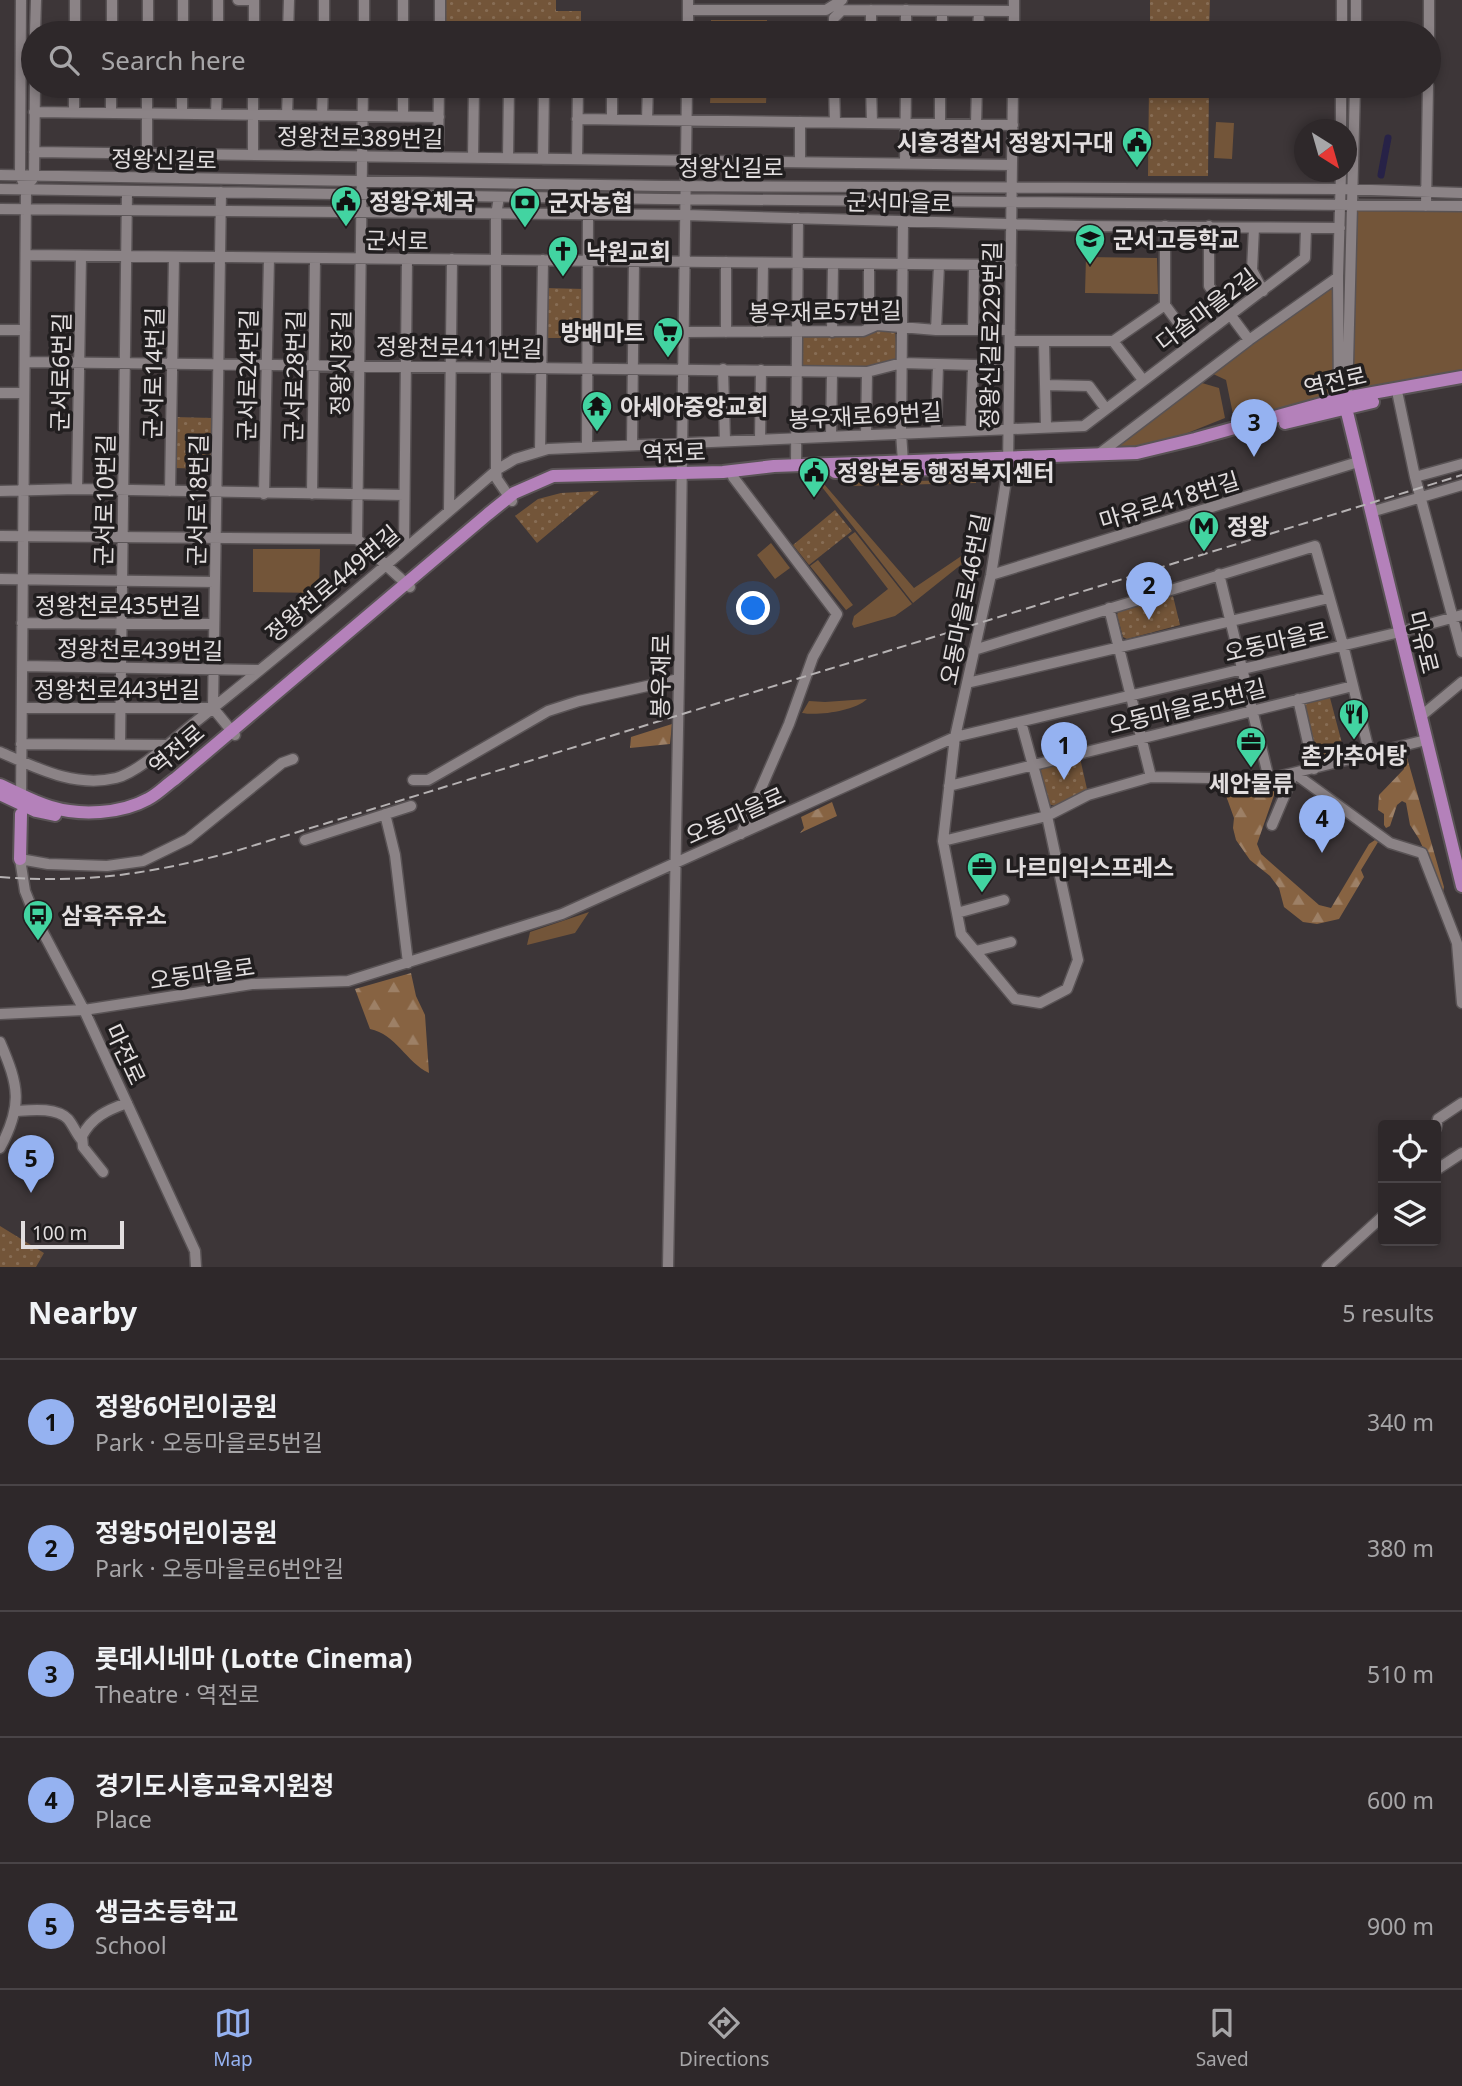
<!DOCTYPE html>
<meta charset="utf-8">
<style>
:root{--surface:#2e282a;--page:#363032;--text:#f1f3f6;--muted:#a7a6a8;--line:#494447;--accent:#95b2f1}
body{margin:0;font-family:"Noto Sans","Noto Sans KR",sans-serif;background:var(--page);color:var(--text)}
.controls{position:absolute;right:21px;bottom:21px;display:grid;overflow:hidden;border-radius:7px;box-shadow:0 4px 10px #0003}
.controls button{width:63px;height:63px;display:grid;place-items:center;padding:0;border:0;border-bottom:2px solid var(--line);background:var(--surface);color:var(--text);font:35px sans-serif}
.compass{position:absolute;left:1294px;top:119px;width:63px;height:63px;border-radius:50%;background:var(--surface);box-shadow:0 4px 10px #0003;rotate:143deg}
.scale{position:absolute;left:21px;bottom:18px;width:103px;box-sizing:border-box;padding-left:7px;border:4px solid #e2dedf;border-top:0;font-size:19px;line-height:24px;white-space:nowrap;color:#e2dedf;-webkit-text-stroke:5px #211e1f;paint-order:stroke}
.you{position:absolute;left:754px;top:609px;width:24px;height:24px;margin:-18px;border:5px solid #fff;border-radius:50%;background:#1a73e8;box-shadow:0 0 0 10px #1a73e833}
.badge{display:grid;place-items:center;width:46px;height:46px;border-radius:50%;background:var(--accent);color:#111;font-size:23px;font-weight:700}
.pin{position:absolute;translate:-50% -58px;filter:drop-shadow(0 2px 4px #0008)}
.pin::after{content:'';position:absolute;top:37px;width:24px;height:21px;background:inherit;clip-path:polygon(0 0,100% 0,50% 100%)}
.list{margin:0;padding:0;list-style:none}
h2{display:flex;justify-content:space-between;align-items:center;height:91px;margin:0;padding:0 28px;font-size:30px}
h2 small{font-size:23px;font-weight:400;color:var(--muted)}
.list li{display:grid;grid-template-columns:46px 1fr auto;gap:21px;align-items:center;box-sizing:border-box;height:126px;padding:0 28px;border-top:2px solid var(--line)}
.list b{display:block;font-size:26px;white-space:nowrap}
.list p{margin:0;font-size:23px;white-space:nowrap;color:var(--muted)}
.list em{font-size:23px;font-style:normal;color:var(--muted)}
.icon{flex:none;width:38px;height:38px;fill:none;stroke:currentColor;stroke-width:2;stroke-linecap:round;stroke-linejoin:round}
.map{position:relative;flex:none;width:1462px;height:1267px;overflow:hidden}
.search{position:absolute;background:var(--surface);box-shadow:0 4px 10px #0003;left:21px;right:21px;top:21px;height:77px;display:flex;align-items:center;gap:18px;box-sizing:border-box;padding:0 24px;border-radius:38px;color:var(--muted);font-size:26px}
.sheet{height:721px;background:var(--surface)}
nav{display:flex;justify-content:space-around;align-items:center;box-sizing:border-box;height:98px;border-top:2px solid var(--line);background:var(--surface);font-size:19px;color:var(--muted)}
nav a{display:grid;justify-items:center;gap:4px}
nav .on{color:var(--accent)}
.map>svg:first-child{display:block}
.grass{fill:#735539}
.forest{fill:url(#forest-firs)}
.park{fill:url(#park-dots)}
.lines{fill:none;stroke-linecap:round;stroke-linejoin:round}
.canal{stroke:#272247;stroke-width:7}
.minor-casing{stroke:#595355;stroke-width:13}
.major-casing{stroke:#595355;stroke-width:16}
.minor{stroke:#8b8386;stroke-width:10}
.major{stroke:#b481ba;stroke-width:12}
.rail{stroke:#b6b2b3;stroke-width:2;stroke-dasharray:10 5;stroke-linecap:butt}
.labels{text-anchor:middle;dominant-baseline:central;stroke-width:7;stroke-linejoin:round;paint-order:stroke}
.street-label{font-size:23px;fill:#e2dedf;stroke:#211e1f}
.poi-label{font-size:23px;font-weight:bold;fill:#e2dedf;stroke:#211e1f;text-anchor:start}
</style>
<div class="map">
<svg width="1462" height="1267" viewBox="0 0 1462 1267">
<defs>
<pattern id="forest-firs" width="22" height="20" patternUnits="userSpaceOnUse" patternTransform="scale(1.75)"><rect width="22" height="20" fill="#876342"/><path d="M5 1l3.5 6h-7zM16 11l3.5 6h-7z" fill="#9d8066"/></pattern>
<pattern id="park-dots" width="8" height="8" patternUnits="userSpaceOnUse" patternTransform="scale(1.75)"><rect width="8" height="8" fill="#735539"/><path d="M2 2h.1M6 6h.1" fill="none" stroke="#876d55" stroke-width="1.8" stroke-linecap="round"/></pattern>
</defs>
<rect width="100%" height="100%" fill="#3d3638"/>
<path class="grass" d="M 711,20 L 767,20 L 767,33 L 711,33 Z
M 711,86 L 767,86 L 766,103 L 710,103 Z
M 1216,122 L 1234,123 L 1232,159 L 1214,158 Z
M 1357,209 L 1462,209 L 1462,378 L 1352,395 Z
M 1086,257 L 1157,258 L 1158,294 L 1085,293 Z
M 1334,284 L 1335,395 L 1235,424 L 1226,380 L 1211,373 Z
M 1202,383 L 1219,388 L 1225,418 L 1175,438 L 1109,451 Z
M 972,480 L 976,480 L 976,483 L 853,486 L 853,483 L 849,482 Z
M 818,482 L 824,484 L 914,588 L 988,538 L 987,544 L 913,603 Z
M 855,532 L 912,604 L 895,616 L 854,628 L 852,624 L 854,616 L 888,589 L 848,537 Z
M 771,543 L 790,568 L 775,579 L 757,555 Z
M 253,549 L 320,549 L 319,593 L 253,592 Z
M 818,560 L 853,605 L 846,610 L 810,566 Z
M 867,699 C 855,711 818,716 802,713 L 809,701 L 825,702 Z
M 589,912 L 575,933 L 527,945 L 530,932 Z"/>
<path class="forest" d="M 672,724 L 670,744 L 630,748 L 631,737 Z
M 1406,754 L 1444,887 L 1443,892 L 1419,839 L 1410,825 L 1406,803 L 1402,801 L 1397,805 L 1390,826 L 1386,828 L 1384,825 L 1384,814 L 1378,810 L 1379,795 L 1404,769 L 1403,756 Z
M 1279,781 L 1257,844 L 1261,854 L 1319,905 L 1331,908 L 1369,844 L 1375,840 L 1378,842 L 1361,870 L 1364,877 L 1339,919 L 1317,924 L 1303,922 L 1284,907 L 1279,888 L 1270,876 L 1250,860 L 1236,840 L 1233,828 L 1234,818 L 1224,790 Z
M 832,802 L 837,816 L 800,833 L 804,828 L 801,817 Z
M 411,973 L 416,996 L 425,1015 L 429,1073 C 406,1062 396,1034 370,1029 L 355,989 Z"/>
<path class="park" d="M 444,0 L 556,0 L 556,11 L 581,11 L 581,31 L 576,31 L 575,33 L 444,33 Z
M 1150,0 L 1210,0 L 1209,33 L 1150,33 Z
M 1149,86 L 1209,86 L 1208,176 L 1148,176 Z
M 545,288 L 585,289 L 584,338 L 544,338 Z
M 876,327 L 895,328 L 897,358 L 895,360 L 866,368 L 805,368 L 800,364 L 800,339 L 803,335 Z
M 174,417 L 213,418 L 213,469 L 173,468 Z
M 599,491 L 537,543 L 515,516 L 538,499 L 561,493 Z
M 835,510 L 852,531 L 809,565 L 793,545 Z
M 1173,596 L 1180,625 L 1127,639 L 1123,637 L 1117,615 L 1119,610 Z
M 1329,694 L 1344,751 L 1320,757 L 1316,755 L 1303,704 L 1306,700 Z
M 1080,758 L 1087,789 L 1055,806 L 1048,804 L 1040,772 L 1043,767 Z
M 0,1226 L 44,1253 L 36,1267 L 0,1267 Z"/>
<g class="lines">
<path class="canal" d="M 1381,175 L 1388,138"/>
<g class="minor-casing">
<path id="minor" d="M 238,0 L 254,0
M 688,10 L 826,10 L 842,0
M 871,10 L 871,33
M 35,33 L 36,0
M 75,33 L 75,0
M 112,33 L 112,0
M 148,33 L 148,0
M 183,33 L 183,0
M 218,33 L 218,0
M 254,33 L 254,0
M 288,33 L 289,0
M 324,33 L 324,0
M 364,33 L 364,0
M 403,33 L 403,0
M 440,33 L 440,0
M 688,33 L 688,0
M 834,33 L 834,18 L 842,10 L 1014,11
M 906,33 L 906,10
M 942,33 L 942,11
M 978,33 L 979,11
M 1014,33 L 1014,0
M 1342,33 L 1342,0
M 1356,33 L 1356,0
M 1429,40 L 1429,0
M 363,86 L 357,539 L 410,587
M 834,86 L 835,122
M 871,86 L 872,123
M 1013,86 L 1008,468 L 991,575 L 955,737 L 943,841 L 961,934 L 1015,999 L 1040,1003 L 1067,989 L 1078,960 L 1047,816 L 1021,722
M 34,112 L 439,117
M 74,112 L 74,86
M 111,113 L 111,86
M 182,114 L 182,86
M 216,114 L 217,86
M 287,115 L 288,86
M 322,116 L 323,86
M 403,117 L 403,86
M 577,119 L 1013,125
M 612,119 L 612,86
M 647,120 L 648,86
M 940,124 L 940,86
M 976,124 L 977,86
M 1341,130 L 1341,86
M 34,152 L 1012,165
M 147,154 L 147,86
M 253,155 L 253,86
M 438,157 L 439,86
M 473,158 L 474,86
M 508,158 L 509,86
M 543,159 L 544,86
M 577,159 L 578,86
M 800,162 L 800,122
M 905,163 L 906,86
M 1341,172 L 1338,277 L 1339,399 L 1344,404
M 0,175 L 663,186 L 1341,189 L 1462,193
M 32,180 L 34,176 L 35,86
M 0,189 L 663,199 L 1462,206
M 221,192 L 213,708 L 235,735
M 499,197 L 496,215 L 496,471 L 497,479 L 512,501
M 1426,206 L 1428,86
M 0,209 L 685,215 L 1080,226 L 1340,228
M 1209,226 L 1209,286 L 1249,340
M 1254,228 L 1252,270 L 1263,291
M 26,255 L 1011,265
M 869,264 L 869,328
M 1165,305 L 1193,343
M 0,330 L 25,330
M 936,330 L 939,265
M 973,330 L 974,265
M 684,332 L 863,331 L 877,325 L 936,330 L 1010,330
M 726,332 L 726,262
M 762,332 L 763,263
M 832,332 L 833,264
M 1010,341 L 1113,341 L 1165,305 L 1165,226
M 1113,341 L 1143,380
M 1044,342 L 1046,427
M 25,362 L 867,372 L 902,363 L 1009,366
M 723,369 L 725,441
M 1046,385 L 1089,386 L 1106,409
M 0,393 L 24,393
M 1398,396 L 1415,477 L 1462,652
M 1347,404 L 1355,86
M 971,430 L 973,366
M 936,431 L 938,365
M 866,435 L 867,372
M 831,436 L 832,372
M 760,439 L 761,370
M 632,445 L 634,261
M 587,447 L 588,216
M 540,451 L 543,260
M 1099,454 L 1249,340 L 1338,277
M 903,462 L 901,433 L 903,221
M 796,465 L 798,218
M 733,477 L 837,614 L 813,657 L 789,724 L 741,834
M 1415,477 L 1462,464
M 77,489 L 81,256
M 0,491 L 77,489 L 404,495
M 170,491 L 174,257
M 264,494 L 269,258
M 312,494 L 315,258
M 449,510 L 452,259
M 1371,512 L 1462,485
M 0,536 L 357,539
M 404,548 L 407,259
M 1219,574 L 1269,779
M 991,575 L 1358,462
M 0,579 L 215,582
M 1109,608 L 1151,777
M 22,623 L 214,624
M 974,650 L 1315,546 L 1343,645 L 1370,755
M 22,666 L 258,670
M 967,683 L 1329,598
M 1298,699 L 1314,769
M 22,708 L 213,708
M 1420,717 L 1462,682
M 21,744 L 166,745
M 120,744 L 127,191
M 0,752 C 37,768 75,788 116,778 C 140,772 177,736 198,720 C 300,639 400,554 498,469 L 515,459 L 548,449 L 1084,426 L 1305,258 L 1306,228
M 413,780 L 428,780 L 548,711 L 579,701 L 679,679
M 949,786 L 1353,686
M 21,800 L 26,189 L 20,175 L 21,0
M 385,814 L 395,855 L 408,963
M 1272,825 L 1294,773 L 1390,843 L 1422,853 L 1457,943 L 1462,1003
M 305,840 L 411,806
M 943,841 L 1047,816 L 1088,795 L 1151,777 L 1269,779 L 1426,740
M 957,913 L 1004,900
M 976,951 L 1011,942
M 0,1014 L 84,1010 L 252,984 L 348,981 L 562,914 L 955,737 L 1400,632 L 1462,615
M 0,1042 C 19,1086 23,1105 0,1148
M 16,1111 C 31,1110 56,1107 68,1119 C 73,1125 76,1133 81,1139
M 1436,1128 L 1438,1119 L 1462,1103
M 1436,1170 L 1462,1153
M 103,1172 L 83,1147 L 82,1136 C 92,1117 107,1110 127,1103
M 196,1267 L 195,1251 L 84,1010 L 37,921 L 25,891 L 20,859 L 48,864 L 107,866 L 143,861 L 188,839 L 282,763 L 293,759
M 668,1267 L 679,677 L 687,86
M 1327,1267 L 1383,1216"/>
</g>
<g class="major-casing">
<path id="major" d="M 1346,408 L 1462,886
M 1285,423 L 1373,402
M 835,472 L 1033,466
M 0,785 C 16,792 33,802 51,807 C 80,816 121,814 148,799 C 158,794 166,785 175,779 L 488,514 L 514,493 L 553,476 L 723,472 L 774,466 L 1137,453 L 1195,439 L 1339,399 L 1462,377
M 0,794 L 36,811 L 55,815
M 20,859 L 21,814"/>
</g>
<use href="#minor" class="minor"/>
<use href="#major" class="major"/>
<path class="rail" d="M 0,877 C 87,884 156,873 239,850 L 1462,475"/>
</g>
<defs>
<g id="civic-pin" transform="scale(1.575)"><path d="M0 17L-7.5 6A9.5 9.5 0 1 1 7.5 6Z" fill="#42d4a1" stroke="#211e1f"/><path d="M-.6-6.5H3V-4.5H.6V-3L4-1V1h2V6H-6V1h2V-1L-.6-3ZM-1.2 2.5V6h2.4V2.5Z" fill="#111"/></g>
<g id="bank-pin" transform="scale(1.575)"><path d="M0 17L-7.5 6A9.5 9.5 0 1 1 7.5 6Z" fill="#42d4a1" stroke="#211e1f"/><path d="M-6-4H6V4H-6ZM0-2.3a2.3 2.3 0 1 0 0 4.6a2.3 2.3 0 1 0 0-4.6Z" fill="#111"/></g>
<g id="school-pin" transform="scale(1.575)"><path d="M0 17L-7.5 6A9.5 9.5 0 1 1 7.5 6Z" fill="#42d4a1" stroke="#211e1f"/><path d="M0-5L7-2L0 1L-7-2ZM-4 1L0 2.5L4 1V4Q0 6-4 4Z" fill="#111"/></g>
<g id="church-pin" transform="scale(1.575)"><path d="M0 17L-7.5 6A9.5 9.5 0 1 1 7.5 6Z" fill="#42d4a1" stroke="#211e1f"/><path d="M-1.2-6h2.4v3.5h3.3v2.4h-3.3V6h-2.4V-.1h-3.3v-2.4h3.3Z" fill="#111"/></g>
<g id="supermarket-pin" transform="scale(1.575)"><path d="M0 17L-7.5 6A9.5 9.5 0 1 1 7.5 6Z" fill="#42d4a1" stroke="#211e1f"/><path d="M-6-5.5h2.5l.6 2H6L4.5 2H-2.5L-4.4-4H-6ZM-1.5 3.2a1.3 1.3 0 1 0 .1 0ZM3 3.2a1.3 1.3 0 1 0 .1 0Z" fill="#111"/></g>
<g id="temple-pin" transform="scale(1.575)"><path d="M0 17L-7.5 6A9.5 9.5 0 1 1 7.5 6Z" fill="#42d4a1" stroke="#211e1f"/><path d="M0-6L5-2H3V0L6.5 2.5H4V6H1.5V3h-3V6H-4V2.5H-6.5L-3 0V-2H-5Z" fill="#111"/></g>
<g id="metro-pin" transform="scale(1.575)"><path d="M0 17L-7.5 6A9.5 9.5 0 1 1 7.5 6Z" fill="#42d4a1" stroke="#211e1f"/><path d="M-5.5 5V-5H-3L0 0L3-5H5.5V5H3V-.5L0 4L-3-.5V5Z" fill="#111"/></g>
<g id="restaurant-pin" transform="scale(1.575)"><path d="M0 17L-7.5 6A9.5 9.5 0 1 1 7.5 6Z" fill="#42d4a1" stroke="#211e1f"/><path d="M-5-6h1v4h1v-4h1v4h1v-4h1v5L-1.5 .5V6h-2V.5L-5-1ZM5-6V6H3V1.5H1.5Q1.5-4 5-6Z" fill="#111"/></g>
<g id="office-pin" transform="scale(1.575)"><path d="M0 17L-7.5 6A9.5 9.5 0 1 1 7.5 6Z" fill="#42d4a1" stroke="#211e1f"/><path d="M-6-3h4V-5.5h4V-3h4V5H-6ZM-1-4.5V-3h2v-1.5ZM-6 0V1H6V0Z" fill="#111"/></g>
<g id="bus-pin" transform="scale(1.575)"><path d="M0 17L-7.5 6A9.5 9.5 0 1 1 7.5 6Z" fill="#42d4a1" stroke="#211e1f"/><path d="M-5-6H5V4H4V6H2V4H-2V6H-4V4H-5ZM-3.5-4V0h7V-4ZM-3.5 1.2v1.5H-2V1.2ZM2 1.2v1.5H3.5V1.2Z" fill="#111"/></g>
</defs>
<g fill-rule="evenodd">
<use href="#civic-pin" x="1137" y="142"/>
<use href="#civic-pin" x="346" y="201"/>
<use href="#bank-pin" x="525" y="202"/>
<use href="#school-pin" x="1090" y="239"/>
<use href="#church-pin" x="563" y="251"/>
<use href="#supermarket-pin" x="668" y="332"/>
<use href="#temple-pin" x="597" y="406"/>
<use href="#civic-pin" x="814" y="472"/>
<use href="#metro-pin" x="1204" y="526"/>
<use href="#restaurant-pin" x="1354" y="714"/>
<use href="#office-pin" x="1251" y="742"/>
<use href="#office-pin" x="982" y="867"/>
<use href="#bus-pin" x="38" y="915"/>
</g>
<g class="labels">
<g class="street-label">
<text transform="translate(360 137) rotate(1)">정왕천로389번길</text>
<text transform="translate(164 159) rotate(1)">정왕신길로</text>
<text x="731" y="167">정왕신길로</text>
<text transform="translate(899 202) rotate(1)">군서마을로</text>
<text transform="translate(397 240) rotate(1)">군서로</text>
<text transform="translate(1206 309) rotate(-37)">다솜마을2길</text>
<text transform="translate(825 311) rotate(-1)">봉우재로57번길</text>
<text transform="translate(990 335) rotate(-89)">정왕신길로229번길</text>
<text transform="translate(459 347) rotate(1)">정왕천로411번길</text>
<text transform="translate(340 363) rotate(-89)">정왕시장길</text>
<text transform="translate(60 372) rotate(-89)">군서로6번길</text>
<text transform="translate(153 373) rotate(-89)">군서로14번길</text>
<text transform="translate(247 375) rotate(-89)">군서로24번길</text>
<text transform="translate(294 376) rotate(-89)">군서로28번길</text>
<text transform="translate(1335 381) rotate(-13)">역전로</text>
<text transform="translate(865 415) rotate(-3)">봉우재로69번길</text>
<text transform="translate(674 452) rotate(-2)">역전로</text>
<text transform="translate(104 500) rotate(-89)">군서로10번길</text>
<text transform="translate(197 500) rotate(-89)">군서로18번길</text>
<text transform="translate(1169 500) rotate(-17)">마유로418번길</text>
<text transform="translate(332 583) rotate(-40)">정왕천로449번길</text>
<text transform="translate(964 599) rotate(-79)">오동마을로46번길</text>
<text x="118" y="605">정왕천로435번길</text>
<text transform="translate(1276 641) rotate(-13)">오동마을로</text>
<text transform="translate(1424 642) rotate(76)">마유로</text>
<text transform="translate(140 649) rotate(1)">정왕천로439번길</text>
<text transform="translate(660 676) rotate(-89)">봉우재로</text>
<text x="117" y="689">정왕천로443번길</text>
<text transform="translate(1187 706) rotate(-14)">오동마을로5번길</text>
<text transform="translate(176 749) rotate(-40)">역전로</text>
<text transform="translate(735 815) rotate(-24)">오동마을로</text>
<text transform="translate(202 973) rotate(-8)">오동마을로</text>
<text transform="translate(126 1054) rotate(65)">마전로</text>
</g>
<g class="poi-label">
<text x="1114" y="142" text-anchor="end">시흥경찰서 정왕지구대</text>
<text x="369" y="201">정왕우체국</text>
<text x="548" y="202">군자농협</text>
<text x="1113" y="239">군서고등학교</text>
<text x="586" y="251">낙원교회</text>
<text x="645" y="332" text-anchor="end">방배마트</text>
<text x="620" y="406">아세아중앙교회</text>
<text x="837" y="472">정왕본동 행정복지센터</text>
<text x="1227" y="526">정왕</text>
<text x="1354" y="755" text-anchor="middle">촌가추어탕</text>
<text x="1251" y="783" text-anchor="middle">세안물류</text>
<text x="1005" y="867">나르미익스프레스</text>
<text x="61" y="915">삼육주유소</text>
</g>
</g>
</svg>
<div class="controls">
<button><svg class="icon" aria-label="locate" viewBox="0 0 24 24"><circle cx="12" cy="12" r="6"/><path d="M12 2v4M12 18v4M2 12h4M18 12h4"/></svg></button>
<button><svg class="icon" aria-label="layers" viewBox="0 0 24 24"><path d="M12 4l9 5-9 5-9-5zM3 14l9 5 9-5"/></svg></button>
</div>
<svg class="compass" viewBox="-18 -18 36 36"><path d="M0-13l5 13h-10z" fill="#e53935"/><path d="M0 13l5-13h-10z" fill="#a7a6a8"/></svg>
<div class="scale">100 m</div>
<div class="you"></div>
<div class="pin badge" style="left:1064px;top:780px">1</div>
<div class="pin badge" style="left:1149px;top:620px">2</div>
<div class="pin badge" style="left:1254px;top:457px">3</div>
<div class="pin badge" style="left:1322px;top:853px">4</div>
<div class="pin badge" style="left:31px;top:1193px">5</div>
<div class="search"><svg class="icon" aria-label="search" viewBox="0 0 24 24"><circle cx="10" cy="10" r="6"/><path d="M15 15l6 6"/></svg>Search here</div>
</div>
<section class="sheet">
<h2>Nearby<small>5 results</small></h2>
<ul class="list">
<li><span class="badge">1</span><div><b>정왕6어린이공원</b><p>Park · 오동마을로5번길</p></div><em>340 m</em></li>
<li><span class="badge">2</span><div><b>정왕5어린이공원</b><p>Park · 오동마을로6번안길</p></div><em>380 m</em></li>
<li><span class="badge">3</span><div><b>롯데시네마 (Lotte Cinema)</b><p>Theatre · 역전로</p></div><em>510 m</em></li>
<li><span class="badge">4</span><div><b>경기도시흥교육지원청</b><p>Place</p></div><em>600 m</em></li>
<li><span class="badge">5</span><div><b>생금초등학교</b><p>School</p></div><em>900 m</em></li>
</ul>
</section>
<nav>
<a class="on"><svg class="icon" aria-label="map" viewBox="0 0 24 24"><path d="M3 6l6-2 6 2 6-2v14l-6 2-6-2-6 2zM9 4v14M15 6v14"/></svg>Map</a>
<a><svg class="icon" aria-label="directions" viewBox="0 0 24 24"><path d="M12 3l9 9-9 9-9-9zM9 14v-3h6M13 9l2 2-2 2"/></svg>Directions</a>
<a><svg class="icon" aria-label="saved" viewBox="0 0 24 24"><path d="M7 4h10v16l-5-4-5 4z"/></svg>Saved</a>
</nav>
